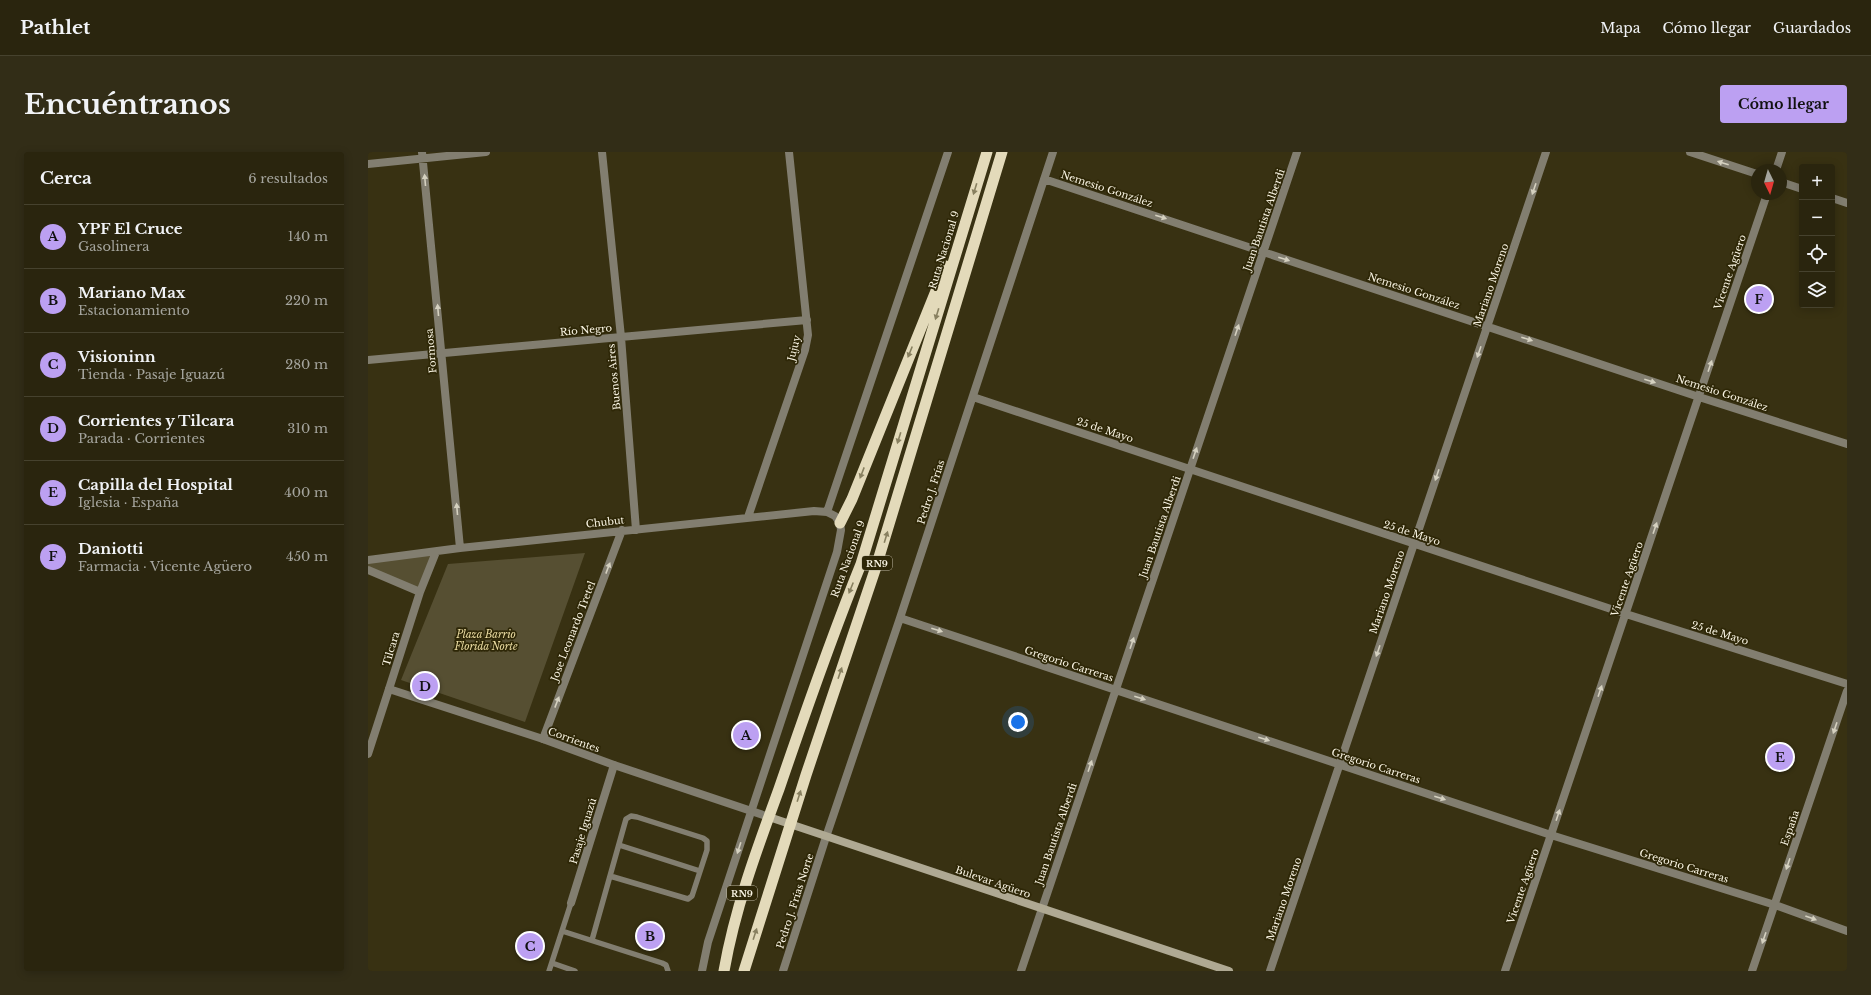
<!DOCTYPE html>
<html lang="es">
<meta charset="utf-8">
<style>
:root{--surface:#2a250e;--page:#322d17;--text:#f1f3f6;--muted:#a5a59e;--line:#46422e;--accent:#bca0f2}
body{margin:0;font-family:"Libre Baskerville",serif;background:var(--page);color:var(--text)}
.controls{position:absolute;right:12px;top:12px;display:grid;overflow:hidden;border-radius:4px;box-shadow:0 2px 10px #0003}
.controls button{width:36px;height:36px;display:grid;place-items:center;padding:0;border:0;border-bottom:1px solid var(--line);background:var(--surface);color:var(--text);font:20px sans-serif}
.compass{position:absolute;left:1383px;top:12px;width:36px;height:36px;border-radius:50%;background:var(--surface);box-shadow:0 2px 10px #0003;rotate:175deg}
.you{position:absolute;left:650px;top:570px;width:14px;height:14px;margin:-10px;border:3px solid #fff;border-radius:50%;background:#1a73e8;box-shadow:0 0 0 6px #1a73e833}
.badge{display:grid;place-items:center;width:26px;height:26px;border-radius:50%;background:var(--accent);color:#111;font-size:13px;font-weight:700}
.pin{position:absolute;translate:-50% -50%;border:2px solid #fff;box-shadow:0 1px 4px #0006}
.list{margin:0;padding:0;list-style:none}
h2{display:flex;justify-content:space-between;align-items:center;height:52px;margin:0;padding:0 16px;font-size:17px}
h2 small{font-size:13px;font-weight:400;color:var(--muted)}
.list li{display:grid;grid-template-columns:26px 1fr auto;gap:12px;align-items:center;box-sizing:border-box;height:64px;padding:0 16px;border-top:1px solid var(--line)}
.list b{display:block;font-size:15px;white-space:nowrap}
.list p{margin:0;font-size:13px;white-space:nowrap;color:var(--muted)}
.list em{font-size:13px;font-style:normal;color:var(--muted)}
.icon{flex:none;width:22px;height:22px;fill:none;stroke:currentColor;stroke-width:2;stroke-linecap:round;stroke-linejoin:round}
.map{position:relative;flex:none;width:1479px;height:819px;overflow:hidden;border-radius:4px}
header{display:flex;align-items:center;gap:24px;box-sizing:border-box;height:56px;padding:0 20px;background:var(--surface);border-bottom:1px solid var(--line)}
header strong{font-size:19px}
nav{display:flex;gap:22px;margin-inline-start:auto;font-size:14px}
.intro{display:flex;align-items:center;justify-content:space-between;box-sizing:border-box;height:96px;padding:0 24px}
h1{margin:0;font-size:28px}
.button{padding:10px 18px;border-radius:4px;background:var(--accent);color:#111;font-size:14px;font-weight:700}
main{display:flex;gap:24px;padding:0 24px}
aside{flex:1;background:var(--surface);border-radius:4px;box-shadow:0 2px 10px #0003}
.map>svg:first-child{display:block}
.green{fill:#564f32}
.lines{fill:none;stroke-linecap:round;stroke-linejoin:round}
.service{stroke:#827e70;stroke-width:5.5}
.minor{stroke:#827e70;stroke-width:8}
.tertiary{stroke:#827e70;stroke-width:8}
.secondary{stroke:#afa993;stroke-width:8}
.trunk{stroke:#e3daba;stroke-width:11}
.oneway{fill:#d5d1c0}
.oneway2{fill:#888060}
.labels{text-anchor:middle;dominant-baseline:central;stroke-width:3.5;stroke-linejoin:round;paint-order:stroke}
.shield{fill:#2e2707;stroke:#bcb6a1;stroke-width:1}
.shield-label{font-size:9px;font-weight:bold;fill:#f9f4e3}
.street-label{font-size:10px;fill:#f9f4e3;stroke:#2e2707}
.park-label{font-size:10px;font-style:italic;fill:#ecdda3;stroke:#2e2707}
</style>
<header>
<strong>Pathlet</strong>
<nav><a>Mapa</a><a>Cómo llegar</a><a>Guardados</a></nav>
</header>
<div class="intro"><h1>Encuéntranos</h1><a class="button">Cómo llegar</a></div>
<main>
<aside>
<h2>Cerca<small>6 resultados</small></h2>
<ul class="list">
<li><span class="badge">A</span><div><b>YPF El Cruce</b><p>Gasolinera</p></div><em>140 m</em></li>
<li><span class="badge">B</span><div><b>Mariano Max</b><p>Estacionamiento</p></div><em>220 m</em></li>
<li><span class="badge">C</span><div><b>Visioninn</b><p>Tienda · Pasaje Iguazú</p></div><em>280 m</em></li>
<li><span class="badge">D</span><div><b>Corrientes y Tilcara</b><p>Parada · Corrientes</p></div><em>310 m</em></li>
<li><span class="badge">E</span><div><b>Capilla del Hospital</b><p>Iglesia · España</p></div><em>400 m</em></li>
<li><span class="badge">F</span><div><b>Daniotti</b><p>Farmacia · Vicente Agüero</p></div><em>450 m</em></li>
</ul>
</aside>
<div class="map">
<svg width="1479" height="819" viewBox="0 0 1479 819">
<rect width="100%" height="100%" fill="#383112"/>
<path class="green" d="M 217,401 L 157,570 L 33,528 L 80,412 Z
M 65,402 L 51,437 L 0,416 L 0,410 Z"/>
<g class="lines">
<path class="service" d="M 251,693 L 332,719
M 194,779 L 294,811 L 298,813 L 300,819
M 224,788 L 258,667 L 263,664 L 269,665 L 335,686 L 339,689 L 339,698 L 324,744 L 320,747 L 242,724
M 184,811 L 207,819
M 181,819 L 203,751"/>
<path class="minor" d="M 54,0 L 92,396
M 234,0 L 253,185 L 268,378
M 1322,0 L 1389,22
M 0,12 L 118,0
M 1408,18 L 1414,0
M 676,27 L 1331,245 L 1479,292
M 1413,30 L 1434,37
M 1464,46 L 1479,51
M 0,208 L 439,168
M 605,245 L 1258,462 L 1479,532
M 459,360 L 580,0
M 380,365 L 437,198 L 440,183 L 421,0
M 0,408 L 92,396 L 446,359 L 459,360 L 467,364 L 472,371 L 473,378 L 469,400 L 340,790 L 334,819
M 0,418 L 52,440
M 532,466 L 1183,683 L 1407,753 L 1479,779
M 21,537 L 52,440 L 68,400
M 175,587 L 254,378
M 203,751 L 246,613
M 415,819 L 458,685 L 532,466 L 685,0
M 653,819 L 929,0
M 902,819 L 1178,0
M 1137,819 L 1399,42
M 1384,819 L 1479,539"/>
<path class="tertiary" d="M 0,602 L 21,537 L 175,587 L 246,613 L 401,665"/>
<path class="secondary" d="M 401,665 L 861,819"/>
<path class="trunk" d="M 472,371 L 484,347 L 578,114
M 356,819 C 367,756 389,697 411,637 C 437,561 463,486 493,412 L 619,0
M 376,819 L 438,623 L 508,415 L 634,0"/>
</g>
<defs><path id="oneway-solid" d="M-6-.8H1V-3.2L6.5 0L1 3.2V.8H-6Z"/></defs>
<g class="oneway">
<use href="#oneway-solid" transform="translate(1355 11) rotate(-162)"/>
<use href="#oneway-solid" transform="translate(57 28) rotate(-95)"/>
<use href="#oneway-solid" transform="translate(1166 37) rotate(109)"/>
<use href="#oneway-solid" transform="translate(793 65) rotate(18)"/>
<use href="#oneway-solid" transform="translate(916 107) rotate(18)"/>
<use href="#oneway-solid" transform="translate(70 158) rotate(-95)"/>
<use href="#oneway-solid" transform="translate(869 178) rotate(-71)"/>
<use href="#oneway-solid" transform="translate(1159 187) rotate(18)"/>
<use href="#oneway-solid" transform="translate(1111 200) rotate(109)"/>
<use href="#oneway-solid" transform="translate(1342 214) rotate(-71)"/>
<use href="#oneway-solid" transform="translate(1282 229) rotate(18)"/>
<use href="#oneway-solid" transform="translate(827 301) rotate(-71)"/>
<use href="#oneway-solid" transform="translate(1069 323) rotate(109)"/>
<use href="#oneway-solid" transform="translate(89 357) rotate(-95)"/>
<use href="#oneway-solid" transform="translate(1287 376) rotate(-71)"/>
<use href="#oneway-solid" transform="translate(240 416) rotate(-69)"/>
<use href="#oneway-solid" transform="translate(569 478) rotate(18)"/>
<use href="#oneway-solid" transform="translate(764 491) rotate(-71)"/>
<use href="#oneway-solid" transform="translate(1010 499) rotate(109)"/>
<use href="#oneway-solid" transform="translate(1232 539) rotate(-71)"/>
<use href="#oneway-solid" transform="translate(772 546) rotate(18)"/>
<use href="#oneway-solid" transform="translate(189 550) rotate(-69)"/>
<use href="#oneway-solid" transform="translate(1467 576) rotate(109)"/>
<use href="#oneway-solid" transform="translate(896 587) rotate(18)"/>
<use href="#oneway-solid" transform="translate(722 614) rotate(-71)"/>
<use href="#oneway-solid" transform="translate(1072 646) rotate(18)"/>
<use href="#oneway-solid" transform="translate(1190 663) rotate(-71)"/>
<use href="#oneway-solid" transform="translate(371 696) rotate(108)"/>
<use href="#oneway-solid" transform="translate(1420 712) rotate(109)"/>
<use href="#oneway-solid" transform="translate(1443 766) rotate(20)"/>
<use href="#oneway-solid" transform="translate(1396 786) rotate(109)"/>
</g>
<g class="oneway2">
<use href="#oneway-solid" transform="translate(607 37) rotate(107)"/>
<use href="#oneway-solid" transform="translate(569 162) rotate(107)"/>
<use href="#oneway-solid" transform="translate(542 200) rotate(112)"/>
<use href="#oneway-solid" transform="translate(531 286) rotate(107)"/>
<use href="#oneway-solid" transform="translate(494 321) rotate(111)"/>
<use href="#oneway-solid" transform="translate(518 385) rotate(-73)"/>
<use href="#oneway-solid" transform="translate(483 436) rotate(112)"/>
<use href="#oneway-solid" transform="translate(472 521) rotate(-71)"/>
<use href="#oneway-solid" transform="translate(431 644) rotate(-72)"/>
<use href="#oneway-solid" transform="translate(387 782) rotate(-72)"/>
</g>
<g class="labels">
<g class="shield">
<rect x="494" y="404" width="30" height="14" rx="3"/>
<rect x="359" y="734" width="30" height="14" rx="3"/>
</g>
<g class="shield-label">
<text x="509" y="411">RN9</text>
<text x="374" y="741">RN9</text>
</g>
<g class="street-label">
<text transform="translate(739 37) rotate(18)">Nemesio González</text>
<text transform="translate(896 68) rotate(-71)">Juan Bautista Alberdi</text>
<text transform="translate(576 98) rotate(-73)">Ruta Nacional 9</text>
<text transform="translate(1362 120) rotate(-71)">Vicente Agüero</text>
<text transform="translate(1123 133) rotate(-71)">Mariano Moreno</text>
<text transform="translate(1046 139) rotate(18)">Nemesio González</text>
<text transform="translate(218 178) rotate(-5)">Río Negro</text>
<text transform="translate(426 196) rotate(-76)">Jujuy</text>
<text transform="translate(63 199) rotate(-95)">Formosa</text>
<text transform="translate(246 225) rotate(-95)">Buenos Aires</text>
<text transform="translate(1354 241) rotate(18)">Nemesio González</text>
<text transform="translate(737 278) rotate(18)">25 de Mayo</text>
<text transform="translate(563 340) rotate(-72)">Pedro J. Frías</text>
<text transform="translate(237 370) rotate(-6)">Chubut</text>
<text transform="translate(792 375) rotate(-71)">Juan Bautista Alberdi</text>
<text transform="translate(1044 381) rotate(18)">25 de Mayo</text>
<text transform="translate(480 407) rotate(-70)">Ruta Nacional 9</text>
<text transform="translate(1259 427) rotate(-71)">Vicente Agüero</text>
<text transform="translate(1019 440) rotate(-71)">Mariano Moreno</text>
<text transform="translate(205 479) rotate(-69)">Jose Leonardo Tretel</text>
<text transform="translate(1352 481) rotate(17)">25 de Mayo</text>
<text transform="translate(23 497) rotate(-73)">Tilcara</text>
<text transform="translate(701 512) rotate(18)">Gregorio Carreras</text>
<text transform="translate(206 588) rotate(20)">Corrientes</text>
<text transform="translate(1008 614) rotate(18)">Gregorio Carreras</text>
<text transform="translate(1422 676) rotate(-71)">España</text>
<text transform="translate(215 679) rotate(-73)">Pasaje Iguazú</text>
<text transform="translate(688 682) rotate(-71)">Juan Bautista Alberdi</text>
<text transform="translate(1316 714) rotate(17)">Gregorio Carreras</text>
<text transform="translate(625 730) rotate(19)">Bulevar Agüero</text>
<text transform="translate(1155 734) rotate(-71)">Vicente Agüero</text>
<text transform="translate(916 747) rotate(-71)">Mariano Moreno</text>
<text transform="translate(427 749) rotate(-72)">Pedro J. Frías Norte</text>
</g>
<g class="park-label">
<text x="118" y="482">Plaza Barrio<tspan x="118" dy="12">Florida Norte</tspan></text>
</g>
</g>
</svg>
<div class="controls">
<button>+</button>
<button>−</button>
<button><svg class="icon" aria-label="locate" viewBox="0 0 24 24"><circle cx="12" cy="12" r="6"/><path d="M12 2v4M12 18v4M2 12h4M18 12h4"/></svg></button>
<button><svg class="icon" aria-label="layers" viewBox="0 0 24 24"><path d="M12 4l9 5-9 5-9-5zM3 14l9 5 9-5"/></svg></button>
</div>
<svg class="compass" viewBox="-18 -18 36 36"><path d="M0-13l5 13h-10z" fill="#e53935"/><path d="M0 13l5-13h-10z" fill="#a5a59e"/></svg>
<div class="you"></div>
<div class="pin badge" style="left:378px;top:583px">A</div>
<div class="pin badge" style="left:282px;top:784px">B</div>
<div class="pin badge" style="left:162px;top:794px">C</div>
<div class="pin badge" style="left:57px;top:534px">D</div>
<div class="pin badge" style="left:1412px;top:605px">E</div>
<div class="pin badge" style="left:1391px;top:147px">F</div>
</div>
</main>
